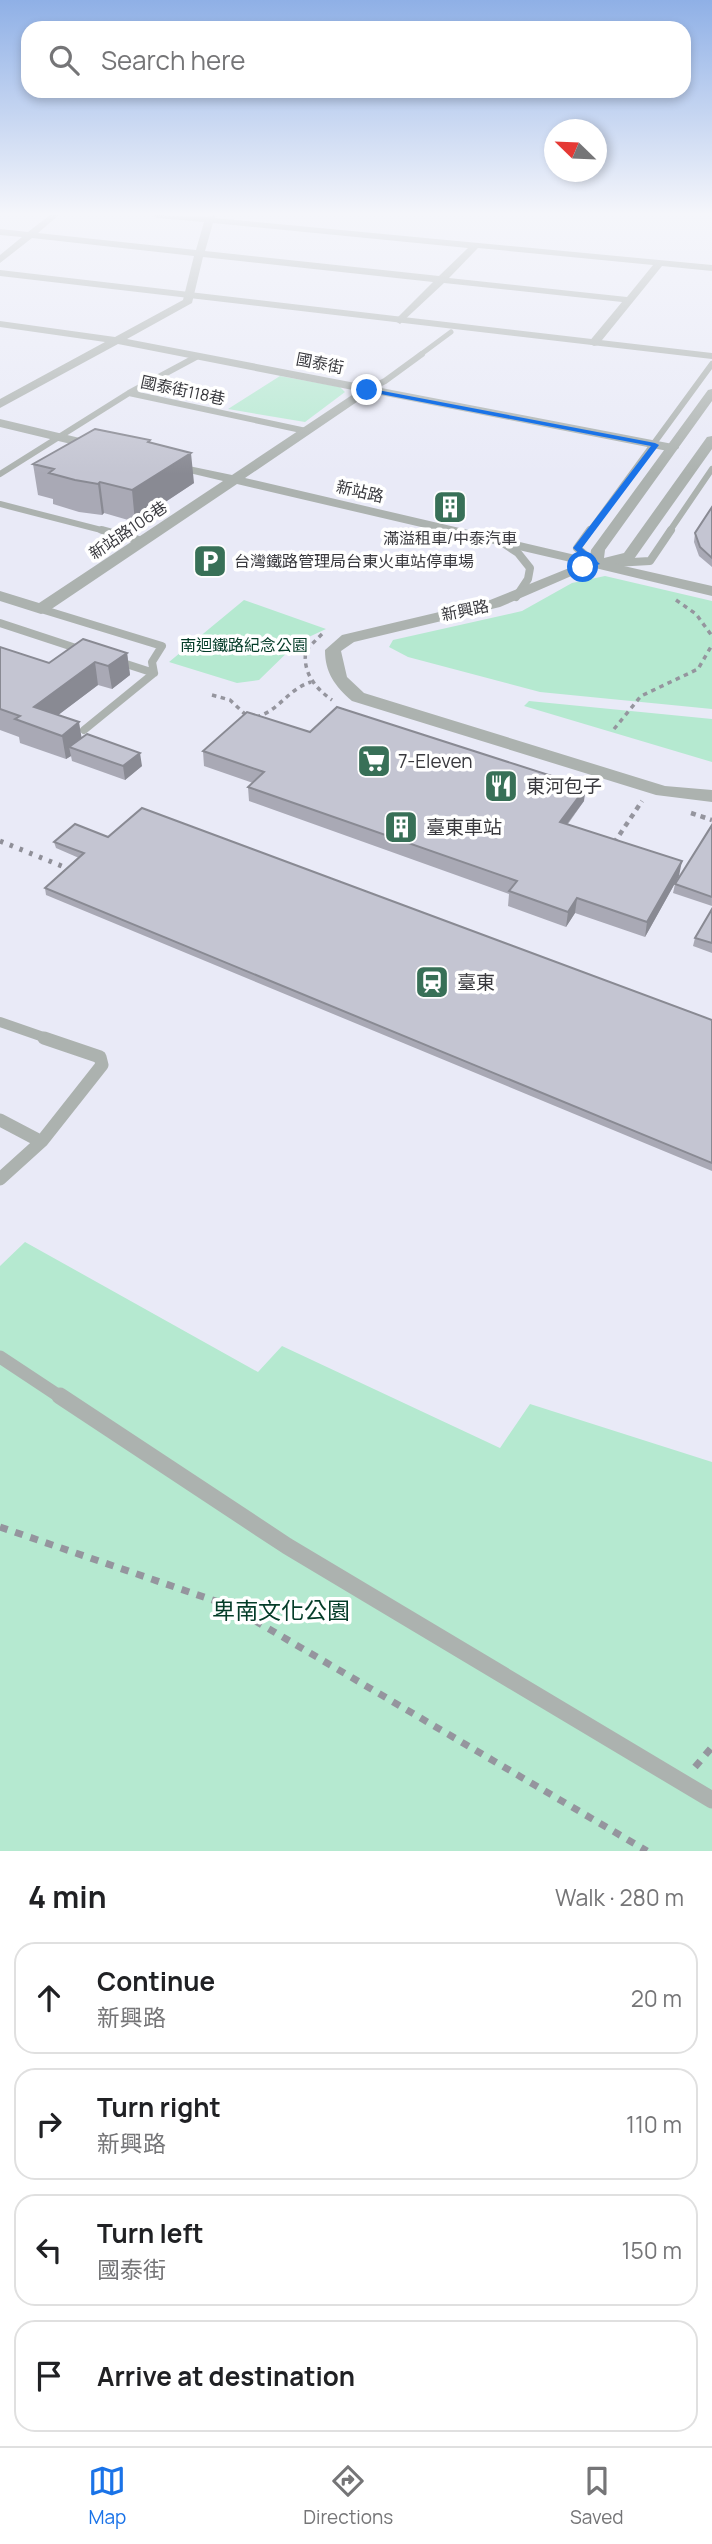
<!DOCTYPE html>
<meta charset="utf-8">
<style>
:root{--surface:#fff;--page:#f2f2f2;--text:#202124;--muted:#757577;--line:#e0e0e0;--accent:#1a73e8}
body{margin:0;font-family:Manrope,"Noto Sans TC",sans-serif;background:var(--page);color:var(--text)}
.compass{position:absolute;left:544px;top:119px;width:63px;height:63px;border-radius:50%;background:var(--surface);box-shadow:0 4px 10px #0003;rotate:293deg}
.stop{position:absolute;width:21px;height:21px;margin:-16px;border:5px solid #1a73e8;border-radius:50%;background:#fff}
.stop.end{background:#1a73e8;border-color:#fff;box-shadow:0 2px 7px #0008}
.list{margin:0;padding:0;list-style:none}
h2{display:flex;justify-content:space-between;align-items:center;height:91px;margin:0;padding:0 28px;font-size:30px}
h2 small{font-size:23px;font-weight:400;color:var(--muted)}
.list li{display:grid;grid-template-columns:46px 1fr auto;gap:21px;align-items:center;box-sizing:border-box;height:112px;margin:0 14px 14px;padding:0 14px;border:2px solid var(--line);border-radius:21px}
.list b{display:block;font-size:26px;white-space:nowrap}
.list p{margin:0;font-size:23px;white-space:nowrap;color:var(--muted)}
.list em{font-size:23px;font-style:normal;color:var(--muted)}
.icon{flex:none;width:38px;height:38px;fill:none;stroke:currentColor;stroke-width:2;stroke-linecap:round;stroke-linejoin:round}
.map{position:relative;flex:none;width:712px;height:1851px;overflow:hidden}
.search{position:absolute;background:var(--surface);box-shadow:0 4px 10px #0003;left:21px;right:21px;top:21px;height:77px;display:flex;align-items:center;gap:18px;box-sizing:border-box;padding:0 24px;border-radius:21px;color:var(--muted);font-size:26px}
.sheet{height:595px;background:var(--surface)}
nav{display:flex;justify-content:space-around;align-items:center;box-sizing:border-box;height:98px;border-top:2px solid var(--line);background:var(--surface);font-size:19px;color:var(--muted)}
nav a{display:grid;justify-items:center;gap:4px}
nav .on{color:var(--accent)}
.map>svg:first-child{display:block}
.green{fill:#b5e9d0}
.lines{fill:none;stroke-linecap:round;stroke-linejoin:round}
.path-far2{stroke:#95959e;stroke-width:3.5;stroke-dasharray:4.5 4.5;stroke-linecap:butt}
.path-far1{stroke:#95959e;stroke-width:4.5;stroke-dasharray:5 5;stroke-linecap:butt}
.path{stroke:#95959e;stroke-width:7;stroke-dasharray:8 8;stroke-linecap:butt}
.service-far5{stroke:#acb2af;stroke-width:5}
.service-far4{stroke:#acb2af;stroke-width:6}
.service-far3{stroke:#acb2af;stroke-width:8}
.service-far2{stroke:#acb2af;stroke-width:10}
.service-far1{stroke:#acb2af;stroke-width:13}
.service{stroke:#acb2af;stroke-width:17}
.minor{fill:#acb2af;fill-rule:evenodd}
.tertiary{fill:#acb2af;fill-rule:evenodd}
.rail{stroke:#8f8f98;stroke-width:5;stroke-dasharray:3.5 7;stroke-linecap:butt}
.wall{fill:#a9a9b5}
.shaded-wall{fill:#898a93}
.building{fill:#c4c5d2;stroke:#898a93;stroke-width:2}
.route{fill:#1a73e8}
.labels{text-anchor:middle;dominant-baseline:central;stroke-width:7;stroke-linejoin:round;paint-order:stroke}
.far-street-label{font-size:16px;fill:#39393e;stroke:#fff}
.far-poi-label{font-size:16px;fill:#39393e;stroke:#fff}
.far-park-label{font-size:16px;fill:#043c28;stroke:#fff}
.poi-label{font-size:19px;fill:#39393e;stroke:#fff;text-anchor:start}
.near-park-label{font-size:23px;fill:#043c28;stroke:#fff}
</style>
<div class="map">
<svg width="712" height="1851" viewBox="0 0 712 1851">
<rect width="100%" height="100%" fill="#e9eaf7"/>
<path class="green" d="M 280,376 L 340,387 L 345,392 L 305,422 L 228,409 Z
M 605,576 L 712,601 L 712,709 L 540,692 L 408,657 L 389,647 L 393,640 L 522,611 L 572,583 Z
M 244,600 L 326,629 L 298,642 L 259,680 L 237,683 L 169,662 Z
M 529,701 L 712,719 L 712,762 L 524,706 Z
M 25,1242 L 258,1372 L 282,1346 L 500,1448 L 530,1404 L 712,1462 L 712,1851 L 0,1851 L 0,1266 Z"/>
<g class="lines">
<path class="path-far2" d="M 676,600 L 696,614 L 712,636
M 322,634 L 306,650 C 302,672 315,688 332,700
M 212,695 L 230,700 L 247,716
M 256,717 C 279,711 288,689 311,682
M 614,729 L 641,696 L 698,669 L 712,645"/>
<path class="path-far1" d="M 691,813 L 712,820
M 614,843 L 642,801"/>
<path class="path" d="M 0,1527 L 230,1606 L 647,1851
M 695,1767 L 712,1747"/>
<path class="service-far5" d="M 420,355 L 451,332"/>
<path class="service-far4" d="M 196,357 L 129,393 L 306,431
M 367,390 L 385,381 L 422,354
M 0,474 L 129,393
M 0,504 L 109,532
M 589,532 L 712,364
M 669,532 L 712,469"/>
<path class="service-far3" d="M 102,530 L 143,541
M 590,530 L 577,548 L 596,564 L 650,561 L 671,530
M 503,543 L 518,553 L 530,568 L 528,579 L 516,597
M 41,609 L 162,646 L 152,662 L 154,673
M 0,623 L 85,651
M 117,661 L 154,673
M 84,730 L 154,673"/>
<path class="service-far2" d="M 0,1022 L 49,1039"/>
<path class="service-far1" d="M 0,1120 L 40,1141
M 0,1179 L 42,1141 L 102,1065 L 100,1057 L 44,1038
M 0,1357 L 62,1398"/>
<path class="service" d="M 60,1396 L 287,1546 L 712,1800"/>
<path class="minor" d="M 50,215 L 59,215 L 38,233 L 196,250 L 204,222 L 157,218 L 153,215 L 206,217 L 215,215 L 215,218 L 712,265 L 712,271 L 662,266 L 598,345 L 594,346 L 588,343 L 622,302 L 444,283 L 400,324 L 395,321 L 396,319 L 433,282 L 203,257 L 192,303 L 127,339 L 678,445 L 679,448 L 673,452 L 370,393 L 245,478 L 601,561 L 603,564 L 601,567 L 576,574 L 500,607 L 354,642 L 341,651 L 347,677 L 364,693 L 665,786 L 712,790 L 712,802 L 656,795 L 352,701 C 335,686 325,673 325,650 L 342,635 L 490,600 L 579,564 L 237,484 L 47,612 L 41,614 L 0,601 L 0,591 L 39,603 L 223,481 L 160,466 L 160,460 L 232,475 L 358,391 L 118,344 L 0,408 L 0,399 L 105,342 L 0,327 L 0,321 L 115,337 L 183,300 L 194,256 L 32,238 L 0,263 L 0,255 L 22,237 L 0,235 L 0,229 L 28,232 ZM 213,223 L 468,248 L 439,276 L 205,251 ZM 478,248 L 653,265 L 627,297 L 449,278 Z
M 0,419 L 105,444 L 106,447 L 100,451 L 0,427 Z"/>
<path class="tertiary" d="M 0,270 L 712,353 L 712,359 L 0,276 Z
M 712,389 L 712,401 L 605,550 L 604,558 L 624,553 L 707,437 L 712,436 L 712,449 L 634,559 L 615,564 L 712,586 L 712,596 L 591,567 L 589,564 L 591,550 L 708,390 Z"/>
<path class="rail" d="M 0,841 L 84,875"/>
</g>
<path class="wall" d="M 150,440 L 150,442 L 194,483 L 135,522 L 104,513 L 102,515 L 79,512 L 53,504 L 53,499 L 38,495 L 33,464 Z
M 712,507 L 712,567 L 699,556 L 694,542 L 695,533 Z
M 0,647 L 49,663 L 127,653 L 130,675 L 112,689 L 98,685 L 58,715 L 82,738 L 142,766 L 125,780 L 72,761 L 71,756 L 66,759 L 20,743 L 19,737 L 0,730 Z
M 310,732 L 584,801 L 568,824 L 679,876 L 645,937 L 575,913 L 566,927 L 508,906 L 509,894 L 249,801 L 248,787 L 253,783 L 204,766 L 203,751 Z
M 712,825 L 712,906 L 673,893 L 675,884 Z
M 108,837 L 712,1020 L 712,1171 L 46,895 L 45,888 L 79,858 L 56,848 L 54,842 Z
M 712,909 L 712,953 L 693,946 L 695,938 Z"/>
<path class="shaded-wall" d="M 191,453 L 194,483 L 135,522 L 132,490 Z
M 100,482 L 104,513 L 102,515 L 98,484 Z
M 127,653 L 130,675 L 112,689 L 108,666 Z
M 95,662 L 98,685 L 41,728 L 34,707 Z
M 79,722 L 83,746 L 69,747 L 71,756 L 66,759 L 62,736 Z
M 140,753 L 142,766 L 125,780 L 123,766 Z
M 586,787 L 584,801 L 558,836 L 560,822 Z
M 682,861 L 679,876 L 645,937 L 647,922 Z
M 577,898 L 575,913 L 566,927 L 568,912 Z"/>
<path class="building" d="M 95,429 L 150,440 L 148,442 L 191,453 L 132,490 L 100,482 L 98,484 L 75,480 L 49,473 L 54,469 L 33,464 Z
M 712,507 L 712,558 L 700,547 L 695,533 Z
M 83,639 L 127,653 L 108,666 L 95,662 L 34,707 L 79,722 L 62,736 L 15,719 L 20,716 L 0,709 L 0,647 L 49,663 Z
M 337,707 L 586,787 L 560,822 L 682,861 L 647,922 L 577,898 L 568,912 L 509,891 L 517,881 L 248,787 L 264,772 L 203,751 L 247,712 L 310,732 Z
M 87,734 L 140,753 L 123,766 L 69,747 Z
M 142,808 L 712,1020 L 712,1163 L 45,888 L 84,853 L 54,842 L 75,824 L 108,837 Z
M 712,825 L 712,897 L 675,884 Z
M 712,909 L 712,943 L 695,938 Z"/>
<linearGradient id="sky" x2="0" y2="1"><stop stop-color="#8fb0e6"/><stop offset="0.45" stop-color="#f5f6fb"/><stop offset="1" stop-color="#f5f6fb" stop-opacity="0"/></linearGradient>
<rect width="712" height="474" fill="url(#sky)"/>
<path class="route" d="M 367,388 L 655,443 L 659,445 L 582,548 L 600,564 L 583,570 L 580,566 L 590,563 L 573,548 L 651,446 L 365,391 Z"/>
<defs>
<g id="building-square" transform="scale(1.75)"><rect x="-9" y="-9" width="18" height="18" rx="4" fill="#387057" stroke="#fff"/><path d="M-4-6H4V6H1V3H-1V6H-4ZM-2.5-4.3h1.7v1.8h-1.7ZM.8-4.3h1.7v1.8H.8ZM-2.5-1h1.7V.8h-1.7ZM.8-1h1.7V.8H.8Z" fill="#fff"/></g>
<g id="parking-square" transform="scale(1.75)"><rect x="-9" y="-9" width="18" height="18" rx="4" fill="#387057" stroke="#fff"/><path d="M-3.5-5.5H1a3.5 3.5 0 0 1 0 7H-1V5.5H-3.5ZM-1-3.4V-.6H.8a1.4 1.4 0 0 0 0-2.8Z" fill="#fff"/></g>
<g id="supermarket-square" transform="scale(1.75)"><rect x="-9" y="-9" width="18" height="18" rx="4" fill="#387057" stroke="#fff"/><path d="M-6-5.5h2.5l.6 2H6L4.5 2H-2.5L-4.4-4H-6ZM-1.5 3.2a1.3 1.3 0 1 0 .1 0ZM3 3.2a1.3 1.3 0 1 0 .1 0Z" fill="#fff"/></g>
<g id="restaurant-square" transform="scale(1.75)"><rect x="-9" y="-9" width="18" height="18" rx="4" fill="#387057" stroke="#fff"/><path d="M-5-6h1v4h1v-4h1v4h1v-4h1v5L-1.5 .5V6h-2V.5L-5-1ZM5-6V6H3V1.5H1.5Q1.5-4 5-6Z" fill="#fff"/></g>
<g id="station-square" transform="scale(1.75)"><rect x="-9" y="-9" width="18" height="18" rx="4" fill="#387057" stroke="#fff"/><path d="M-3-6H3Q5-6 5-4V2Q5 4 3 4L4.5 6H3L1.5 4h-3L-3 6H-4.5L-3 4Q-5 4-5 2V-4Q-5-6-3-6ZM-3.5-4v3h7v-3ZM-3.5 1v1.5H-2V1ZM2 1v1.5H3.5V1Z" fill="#fff"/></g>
</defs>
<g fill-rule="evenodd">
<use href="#building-square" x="450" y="507"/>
<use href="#parking-square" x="210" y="561"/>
<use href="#supermarket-square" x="374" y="761"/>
<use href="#restaurant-square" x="501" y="786"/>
<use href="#building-square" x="401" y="827"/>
<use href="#station-square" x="432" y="982"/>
</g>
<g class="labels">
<g class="far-street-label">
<text transform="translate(320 363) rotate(11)">國泰街</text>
<text transform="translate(183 390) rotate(12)">國泰街118巷</text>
<text transform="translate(360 491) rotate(13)">新站路</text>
<text transform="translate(128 530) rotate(-34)">新站路106巷</text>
<text transform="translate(465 610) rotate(-12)">新興路</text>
</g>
<g class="far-poi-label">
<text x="450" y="538">滿溢租車/中泰汽車</text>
<text x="234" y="561" text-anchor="start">台灣鐵路管理局台東火車站停車場</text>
</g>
<g class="far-park-label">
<text x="244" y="645">南迴鐵路紀念公園</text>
</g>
<g class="poi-label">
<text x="398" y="761">7-Eleven</text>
<text x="526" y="786">東河包子</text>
<text x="426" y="827">臺東車站</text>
<text x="457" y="982">臺東</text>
</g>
<g class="near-park-label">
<text x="281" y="1610">卑南文化公園</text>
</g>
</g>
</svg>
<svg class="compass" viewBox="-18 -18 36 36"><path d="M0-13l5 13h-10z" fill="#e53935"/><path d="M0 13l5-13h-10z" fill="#757577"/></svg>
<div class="stop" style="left:583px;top:567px"></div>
<div class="stop end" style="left:367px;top:390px"></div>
<div class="search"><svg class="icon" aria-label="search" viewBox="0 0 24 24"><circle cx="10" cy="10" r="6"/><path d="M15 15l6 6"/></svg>Search here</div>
</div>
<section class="sheet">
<h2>4 min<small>Walk · 280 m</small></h2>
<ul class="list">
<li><svg class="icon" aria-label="ahead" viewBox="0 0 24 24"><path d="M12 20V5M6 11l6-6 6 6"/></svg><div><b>Continue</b><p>新興路</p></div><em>20 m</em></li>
<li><svg class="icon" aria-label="right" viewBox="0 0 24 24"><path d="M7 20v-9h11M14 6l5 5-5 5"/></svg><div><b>Turn right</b><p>新興路</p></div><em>110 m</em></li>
<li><svg class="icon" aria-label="left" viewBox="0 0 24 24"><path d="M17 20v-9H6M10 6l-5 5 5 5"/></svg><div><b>Turn left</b><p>國泰街</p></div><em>150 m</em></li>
<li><svg class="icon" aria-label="arrive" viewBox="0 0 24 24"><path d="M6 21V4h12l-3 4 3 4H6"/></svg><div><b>Arrive at destination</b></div></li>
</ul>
</section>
<nav>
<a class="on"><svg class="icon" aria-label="map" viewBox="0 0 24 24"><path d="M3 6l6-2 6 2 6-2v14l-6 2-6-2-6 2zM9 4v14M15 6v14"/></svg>Map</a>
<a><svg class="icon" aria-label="directions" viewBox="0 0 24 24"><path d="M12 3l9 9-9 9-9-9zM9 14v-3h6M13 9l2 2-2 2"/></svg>Directions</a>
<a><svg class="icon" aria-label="saved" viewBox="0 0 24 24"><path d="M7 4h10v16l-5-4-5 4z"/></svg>Saved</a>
</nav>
